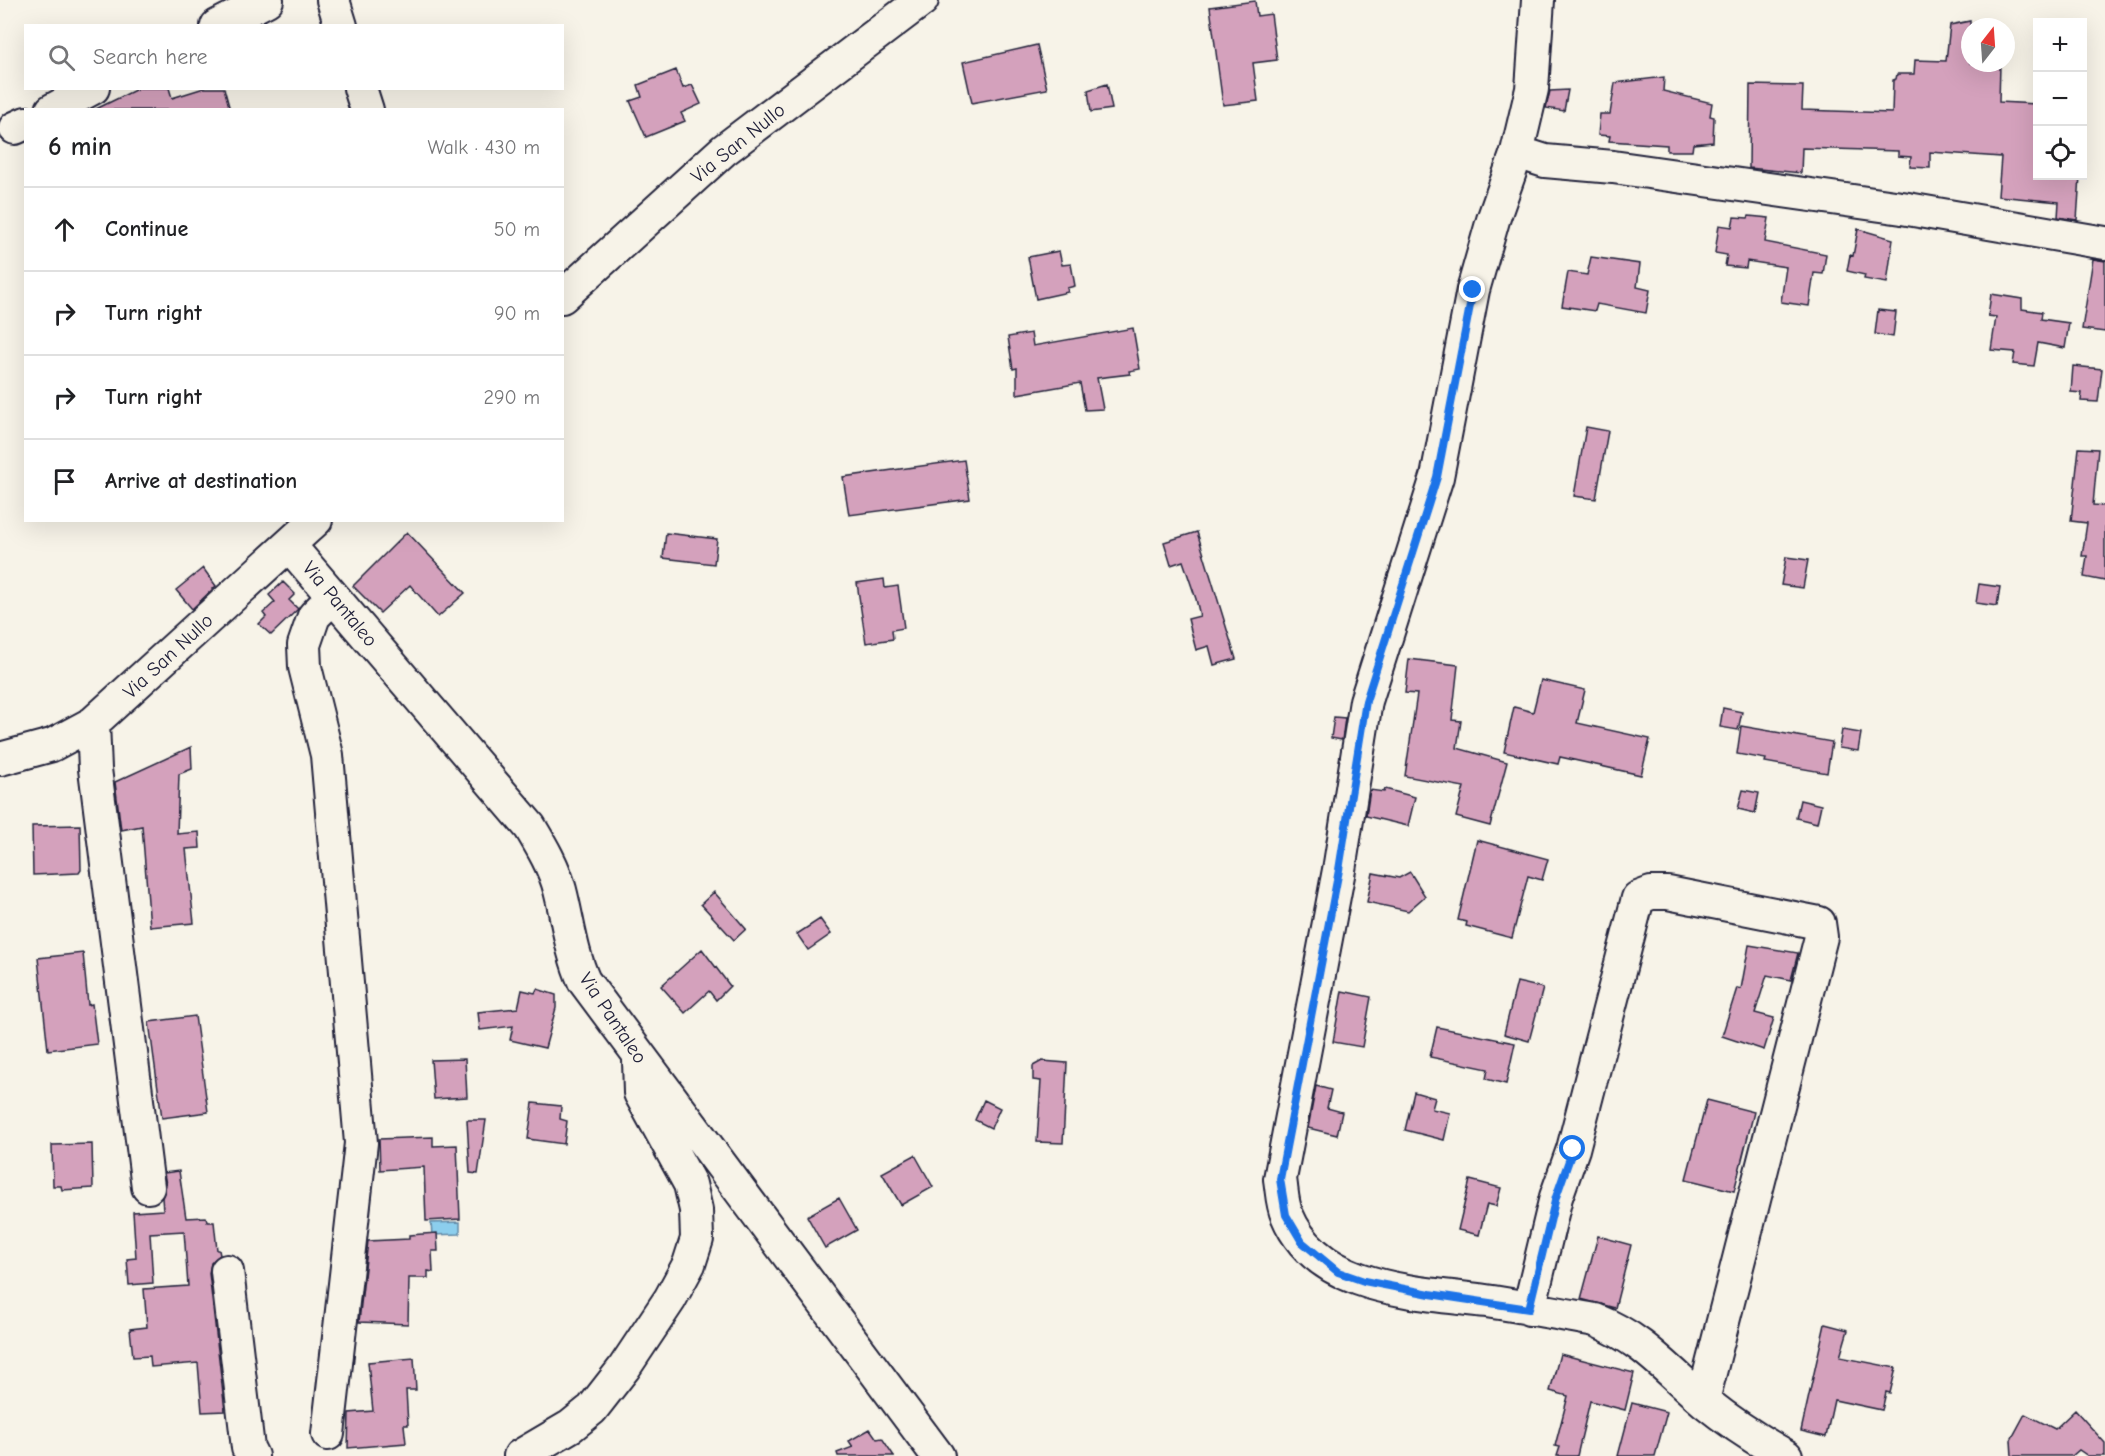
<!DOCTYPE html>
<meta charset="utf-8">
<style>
:root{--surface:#fff;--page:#f6f6f6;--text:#202124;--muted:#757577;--line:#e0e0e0}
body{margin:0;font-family:"Comic Neue",sans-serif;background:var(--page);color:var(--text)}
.controls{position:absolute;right:18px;top:18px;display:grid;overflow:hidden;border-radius:0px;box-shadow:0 6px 24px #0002}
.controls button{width:54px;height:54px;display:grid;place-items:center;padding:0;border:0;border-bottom:2px solid var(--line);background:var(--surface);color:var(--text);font:30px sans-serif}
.compass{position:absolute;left:1961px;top:18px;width:54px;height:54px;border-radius:50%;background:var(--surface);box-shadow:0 6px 24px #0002;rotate:17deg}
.stop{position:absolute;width:18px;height:18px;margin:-14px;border:4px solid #1a73e8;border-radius:50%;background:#fff}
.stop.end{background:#1a73e8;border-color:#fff;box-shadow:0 2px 6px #0008}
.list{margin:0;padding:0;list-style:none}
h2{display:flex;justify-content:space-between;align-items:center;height:78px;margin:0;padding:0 24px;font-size:26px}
h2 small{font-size:20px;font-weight:400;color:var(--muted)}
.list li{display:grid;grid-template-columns:39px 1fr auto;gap:18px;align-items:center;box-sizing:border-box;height:84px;padding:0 24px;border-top:2px solid var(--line)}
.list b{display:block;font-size:22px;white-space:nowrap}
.list em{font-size:20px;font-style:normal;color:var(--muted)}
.icon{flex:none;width:33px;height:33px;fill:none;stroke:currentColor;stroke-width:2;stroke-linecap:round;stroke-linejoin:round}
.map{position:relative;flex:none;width:2105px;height:1456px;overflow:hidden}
.search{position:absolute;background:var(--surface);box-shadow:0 6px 24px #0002;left:24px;top:24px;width:540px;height:66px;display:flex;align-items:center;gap:15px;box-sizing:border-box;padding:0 21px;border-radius:0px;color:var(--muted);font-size:22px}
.panel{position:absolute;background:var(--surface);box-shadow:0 6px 24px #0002;left:24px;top:108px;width:540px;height:414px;border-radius:0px}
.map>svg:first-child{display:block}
.water{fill:#8cceed;stroke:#6289a6;stroke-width:1.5}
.building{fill:#d4a1bc;stroke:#22223b;stroke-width:1.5}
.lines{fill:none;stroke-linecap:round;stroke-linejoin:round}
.minor-casing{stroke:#22223b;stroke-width:36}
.minor{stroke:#f7f3e8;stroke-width:32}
.route{stroke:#1a73e8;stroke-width:8}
.labels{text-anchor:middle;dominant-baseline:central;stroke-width:6;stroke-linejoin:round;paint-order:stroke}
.street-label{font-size:20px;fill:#22223b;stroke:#f7f3e8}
</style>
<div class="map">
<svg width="2105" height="1456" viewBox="0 0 2105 1456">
<rect width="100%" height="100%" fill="#f7f3e8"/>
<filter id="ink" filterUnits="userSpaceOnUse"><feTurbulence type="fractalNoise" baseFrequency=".0167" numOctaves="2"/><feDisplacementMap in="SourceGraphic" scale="12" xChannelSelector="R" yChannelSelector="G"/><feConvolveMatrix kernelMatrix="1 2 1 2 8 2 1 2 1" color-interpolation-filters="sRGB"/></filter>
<g filter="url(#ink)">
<path class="water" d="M 460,1222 L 460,1234 L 432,1235 L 431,1223 Z"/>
<path class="building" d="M 1255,1 L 1257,16 L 1271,14 L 1277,60 L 1253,63 L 1258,101 L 1223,105 L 1210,7 Z
M 1970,21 L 1970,63 L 2000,65 L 1999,102 L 2037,104 L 2037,176 L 2080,176 L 2077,220 L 2058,217 L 2059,202 L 1998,196 L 2001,157 L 1930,152 L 1930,168 L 1910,167 L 1911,157 L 1898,156 L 1898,151 L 1802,148 L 1801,173 L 1749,168 L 1750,85 L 1803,86 L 1802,110 L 1892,113 L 1893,80 L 1896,79 L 1897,74 L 1914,74 L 1915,60 L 1946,61 L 1950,25 Z
M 1037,45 L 1047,89 L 972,103 L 963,62 Z
M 676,70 L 683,88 L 692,85 L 701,104 L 681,113 L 685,121 L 646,137 L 630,101 L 642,97 L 638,85 Z
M 1664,77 L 1663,91 L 1712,103 L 1710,116 L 1714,117 L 1713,142 L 1693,144 L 1692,151 L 1667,151 L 1667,145 L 1609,141 L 1610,136 L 1598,135 L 1600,114 L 1610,114 L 1615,83 Z
M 1107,84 L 1112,109 L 1091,112 L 1088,90 Z
M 139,88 L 169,88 L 172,98 L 204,88 L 224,88 L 230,110 L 94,110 Z
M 1568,90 L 1564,111 L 1546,108 L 1550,91 Z
M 1749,216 L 1769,218 L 1765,242 L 1826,254 L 1823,274 L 1814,273 L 1809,306 L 1781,302 L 1786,267 L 1747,261 L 1746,268 L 1725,266 L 1727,255 L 1715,253 L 1719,225 L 1732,227 L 1734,217 L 1748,218 Z
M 1858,229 L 1893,239 L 1887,283 L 1864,279 L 1865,275 L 1847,271 L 1850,255 L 1853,256 Z
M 1059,251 L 1062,265 L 1071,264 L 1075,286 L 1067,288 L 1068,292 L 1036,299 L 1028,257 Z
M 1591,257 L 1640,264 L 1637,287 L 1650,290 L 1646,313 L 1597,304 L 1595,311 L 1562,306 L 1568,272 L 1587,275 Z
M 2093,259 L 2105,261 L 2105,332 L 2082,329 Z
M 1991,294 L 2022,299 L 2022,309 L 2042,312 L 2041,319 L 2069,323 L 2065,348 L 2038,343 L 2034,366 L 2013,364 L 2015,352 L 1991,350 L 1996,317 L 1988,316 Z
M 1878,310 L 1896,312 L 1893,337 L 1875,334 Z
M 1133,328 L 1140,369 L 1129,371 L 1130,374 L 1097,378 L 1103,409 L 1085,410 L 1080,383 L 1017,394 L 1017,368 L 1013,369 L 1008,337 L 1031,333 L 1033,346 Z
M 2073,366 L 2102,369 L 2098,402 L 2081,401 L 2082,393 L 2071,392 Z
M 1586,427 L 1608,431 L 1596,499 L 1574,496 Z
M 2079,448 L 2098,449 L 2093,505 L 2105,506 L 2105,581 L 2084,577 L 2087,556 L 2082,556 L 2087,523 L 2071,521 Z
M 964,460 L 970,499 L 849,515 L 843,477 Z
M 407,532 L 465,593 L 438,617 L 410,585 L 380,613 L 353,586 Z
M 1197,532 L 1236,659 L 1214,665 L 1209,646 L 1196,650 L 1188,619 L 1200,616 L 1196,599 L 1183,561 L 1171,565 L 1164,542 Z
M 666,533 L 717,539 L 714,564 L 663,558 Z
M 1786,557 L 1808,560 L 1803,588 L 1781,585 Z
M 203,568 L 216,586 L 192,609 L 176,590 Z
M 884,579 L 885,588 L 898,586 L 904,628 L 892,630 L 893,639 L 866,643 L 857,583 Z
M 283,582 L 295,594 L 289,600 L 298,609 L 271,635 L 259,624 L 266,617 L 263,613 L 275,602 L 269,595 Z
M 1979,584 L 2000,587 L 1997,606 L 1976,603 Z
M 1409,659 L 1458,665 L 1452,720 L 1461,721 L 1457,748 L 1507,762 L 1490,826 L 1456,817 L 1464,787 L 1405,776 L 1417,694 L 1405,693 Z
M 1541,680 L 1585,690 L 1577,723 L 1650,739 L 1641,775 L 1560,757 L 1558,764 L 1504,752 L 1514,707 L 1533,712 Z
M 1723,708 L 1742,712 L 1738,730 L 1720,727 Z
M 1334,717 L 1345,718 L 1342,740 L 1331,738 Z
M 1741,726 L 1832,742 L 1827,773 L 1765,762 L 1766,759 L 1737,754 Z
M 1842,730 L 1861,733 L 1858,751 L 1839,748 Z
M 191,747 L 192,769 L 179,774 L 177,834 L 199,832 L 200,848 L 186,849 L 194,923 L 150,927 L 142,826 L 121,830 L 115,782 Z
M 1385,789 L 1415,797 L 1408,826 L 1366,816 L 1370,790 L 1384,792 Z
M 1743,790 L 1759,793 L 1755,813 L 1738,809 Z
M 1800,800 L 1821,805 L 1817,823 L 1796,818 Z
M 80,825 L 81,870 L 79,873 L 33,875 L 32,826 Z
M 1477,840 L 1548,859 L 1542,880 L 1528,876 L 1512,938 L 1466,926 L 1467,922 L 1458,920 Z
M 1410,872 L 1425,896 L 1408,911 L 1367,902 L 1373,873 L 1399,878 Z
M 714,892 L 746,929 L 734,940 L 701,904 Z
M 820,919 L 831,934 L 808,950 L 797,934 Z
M 1749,945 L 1798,953 L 1791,980 L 1767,975 L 1755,1013 L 1774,1018 L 1764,1050 L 1722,1036 L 1737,988 L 1741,989 Z
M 702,949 L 730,986 L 716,1000 L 709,991 L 685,1013 L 661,986 Z
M 83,953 L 88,1005 L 92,1004 L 97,1044 L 48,1050 L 38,958 Z
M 1517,982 L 1543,988 L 1529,1041 L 1504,1034 Z
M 537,989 L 556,995 L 556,1008 L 545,1048 L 510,1040 L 513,1026 L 480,1030 L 478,1012 L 518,1008 L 522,990 L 535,993 Z
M 1342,991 L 1371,997 L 1362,1047 L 1333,1042 Z
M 195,1016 L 208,1112 L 162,1118 L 149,1022 Z
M 1437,1027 L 1515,1043 L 1506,1084 L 1486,1079 L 1488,1069 L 1430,1057 Z
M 465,1059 L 467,1097 L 434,1099 L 431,1060 Z
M 1042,1061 L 1067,1063 L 1063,1143 L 1037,1142 L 1041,1081 L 1033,1080 L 1033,1066 Z
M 1316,1086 L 1331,1090 L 1327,1108 L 1342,1112 L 1337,1135 L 1308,1128 Z
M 1414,1092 L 1435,1098 L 1432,1109 L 1450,1113 L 1444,1140 L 1405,1130 Z
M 984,1100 L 1000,1108 L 991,1128 L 975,1120 Z
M 1707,1100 L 1754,1112 L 1734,1191 L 1686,1179 Z
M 533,1103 L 561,1106 L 560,1119 L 567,1121 L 564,1144 L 528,1139 Z
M 467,1120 L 486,1120 L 478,1174 L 470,1173 Z
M 433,1137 L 433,1146 L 457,1145 L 460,1219 L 426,1221 L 424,1167 L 380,1170 L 379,1139 Z
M 92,1144 L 93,1188 L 62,1190 L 61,1186 L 53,1186 L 52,1145 Z
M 915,1155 L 933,1187 L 901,1205 L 882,1173 Z
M 179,1171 L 186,1218 L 206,1217 L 207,1222 L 214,1222 L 217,1250 L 219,1250 L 220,1255 L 211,1263 L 209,1273 L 225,1411 L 202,1412 L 198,1363 L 151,1367 L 150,1356 L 133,1357 L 130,1329 L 147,1327 L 144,1289 L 188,1286 L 184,1231 L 150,1233 L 153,1283 L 129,1285 L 127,1259 L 136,1258 L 133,1212 L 163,1210 L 162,1198 L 166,1185 L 164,1173 Z
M 1470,1180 L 1501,1188 L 1496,1206 L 1487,1204 L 1479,1235 L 1458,1230 Z
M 839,1198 L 857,1230 L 825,1248 L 807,1216 Z
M 437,1233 L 438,1251 L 432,1251 L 433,1272 L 428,1271 L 428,1278 L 409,1278 L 408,1324 L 359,1322 L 368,1241 L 409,1239 L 409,1235 Z
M 1598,1236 L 1631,1245 L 1615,1308 L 1581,1299 Z
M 1825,1324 L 1848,1330 L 1840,1357 L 1896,1368 L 1890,1393 L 1886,1392 L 1882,1410 L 1834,1400 L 1826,1437 L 1801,1431 Z
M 1560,1354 L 1634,1373 L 1625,1410 L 1590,1401 L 1577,1456 L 1557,1456 L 1560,1447 L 1555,1446 L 1568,1396 L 1550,1391 Z
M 414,1358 L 416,1390 L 406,1390 L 408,1425 L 404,1425 L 406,1443 L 348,1448 L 349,1413 L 373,1411 L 368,1362 Z
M 1632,1403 L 1667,1412 L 1655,1456 L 1618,1456 Z
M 2075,1410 L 2105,1443 L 2105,1456 L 2088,1456 L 2079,1450 L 2072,1456 L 2012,1456 L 2011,1440 L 2025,1414 L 2055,1429 Z
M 870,1429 L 877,1439 L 882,1438 L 894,1456 L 838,1456 L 837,1453 L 853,1447 L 849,1441 Z"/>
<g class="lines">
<g class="minor-casing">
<path id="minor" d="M 333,0 L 341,26
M 1538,0 L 1532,89 L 1517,152 L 1493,220 L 1473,290 L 1437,477 L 1366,701 L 1339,870 L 1280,1179 C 1282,1191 1282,1204 1287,1215 C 1318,1291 1416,1292 1486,1301 C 1522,1306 1559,1314 1595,1320 C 1643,1339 1667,1370 1705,1402 C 1731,1423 1757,1440 1786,1456
M 217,26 L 267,0
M 360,88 L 367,110
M 52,110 L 93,88
M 15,128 L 26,123
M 1517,152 L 1545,161 L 1613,167 L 1902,208 L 2105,243
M 562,297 L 724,150 L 922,0
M 289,545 L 530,827 C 542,847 554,867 560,890 C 568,921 571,952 584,981 L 938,1456
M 93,723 L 95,769 L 148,1187
M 0,759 L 52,745 L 93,723 L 316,520
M 227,1271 L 248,1448 L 252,1456
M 1529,1309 L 1556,1197 L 1573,1149 L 1638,898 L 1651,893 L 1668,893 L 1819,923 L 1821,937 L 1703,1400
M 328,1434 L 361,1143 L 327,755 L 305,667 L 304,645 L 314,616 L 333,597
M 520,1456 L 571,1426 L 592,1409 L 624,1368 L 670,1299 L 689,1264 L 697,1239 L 696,1210 L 690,1184 L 640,1093 L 639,1060"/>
</g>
<use href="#minor" class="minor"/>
</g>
</g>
<g class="lines" filter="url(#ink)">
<path class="route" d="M 1473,290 L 1437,477 L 1366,701 L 1339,870 L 1280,1179 L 1286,1215 L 1302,1242 L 1338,1272 L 1364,1281 L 1430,1294 L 1529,1309 L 1556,1197 L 1573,1149"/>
</g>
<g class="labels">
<g class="street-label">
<text transform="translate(738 143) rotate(-39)">Via San Nullo</text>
<text transform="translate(340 604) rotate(50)">Via Pantaleo</text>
<text transform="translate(168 656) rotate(-43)">Via San Nullo</text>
<text transform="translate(613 1018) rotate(56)">Via Pantaleo</text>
</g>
</g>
</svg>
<div class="controls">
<button>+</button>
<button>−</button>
<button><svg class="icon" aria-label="locate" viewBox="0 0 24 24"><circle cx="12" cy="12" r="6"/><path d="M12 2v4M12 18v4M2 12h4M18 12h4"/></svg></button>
</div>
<svg class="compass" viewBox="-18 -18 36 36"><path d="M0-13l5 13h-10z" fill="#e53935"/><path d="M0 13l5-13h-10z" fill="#757577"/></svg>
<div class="stop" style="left:1573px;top:1149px"></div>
<div class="stop end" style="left:1473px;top:290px"></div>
<div class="search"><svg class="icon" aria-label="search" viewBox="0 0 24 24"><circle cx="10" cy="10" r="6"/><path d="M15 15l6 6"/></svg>Search here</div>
<section class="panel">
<h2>6 min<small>Walk · 430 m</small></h2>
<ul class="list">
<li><svg class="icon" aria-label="ahead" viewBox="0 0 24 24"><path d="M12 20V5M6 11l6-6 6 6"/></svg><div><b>Continue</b></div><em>50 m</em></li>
<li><svg class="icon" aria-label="right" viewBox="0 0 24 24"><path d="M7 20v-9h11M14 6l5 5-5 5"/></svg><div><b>Turn right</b></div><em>90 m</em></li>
<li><svg class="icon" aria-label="right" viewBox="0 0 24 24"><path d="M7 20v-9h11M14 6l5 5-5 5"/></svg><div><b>Turn right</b></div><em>290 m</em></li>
<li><svg class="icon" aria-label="arrive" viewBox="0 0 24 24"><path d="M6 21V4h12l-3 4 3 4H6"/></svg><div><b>Arrive at destination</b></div></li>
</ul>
</section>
</div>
